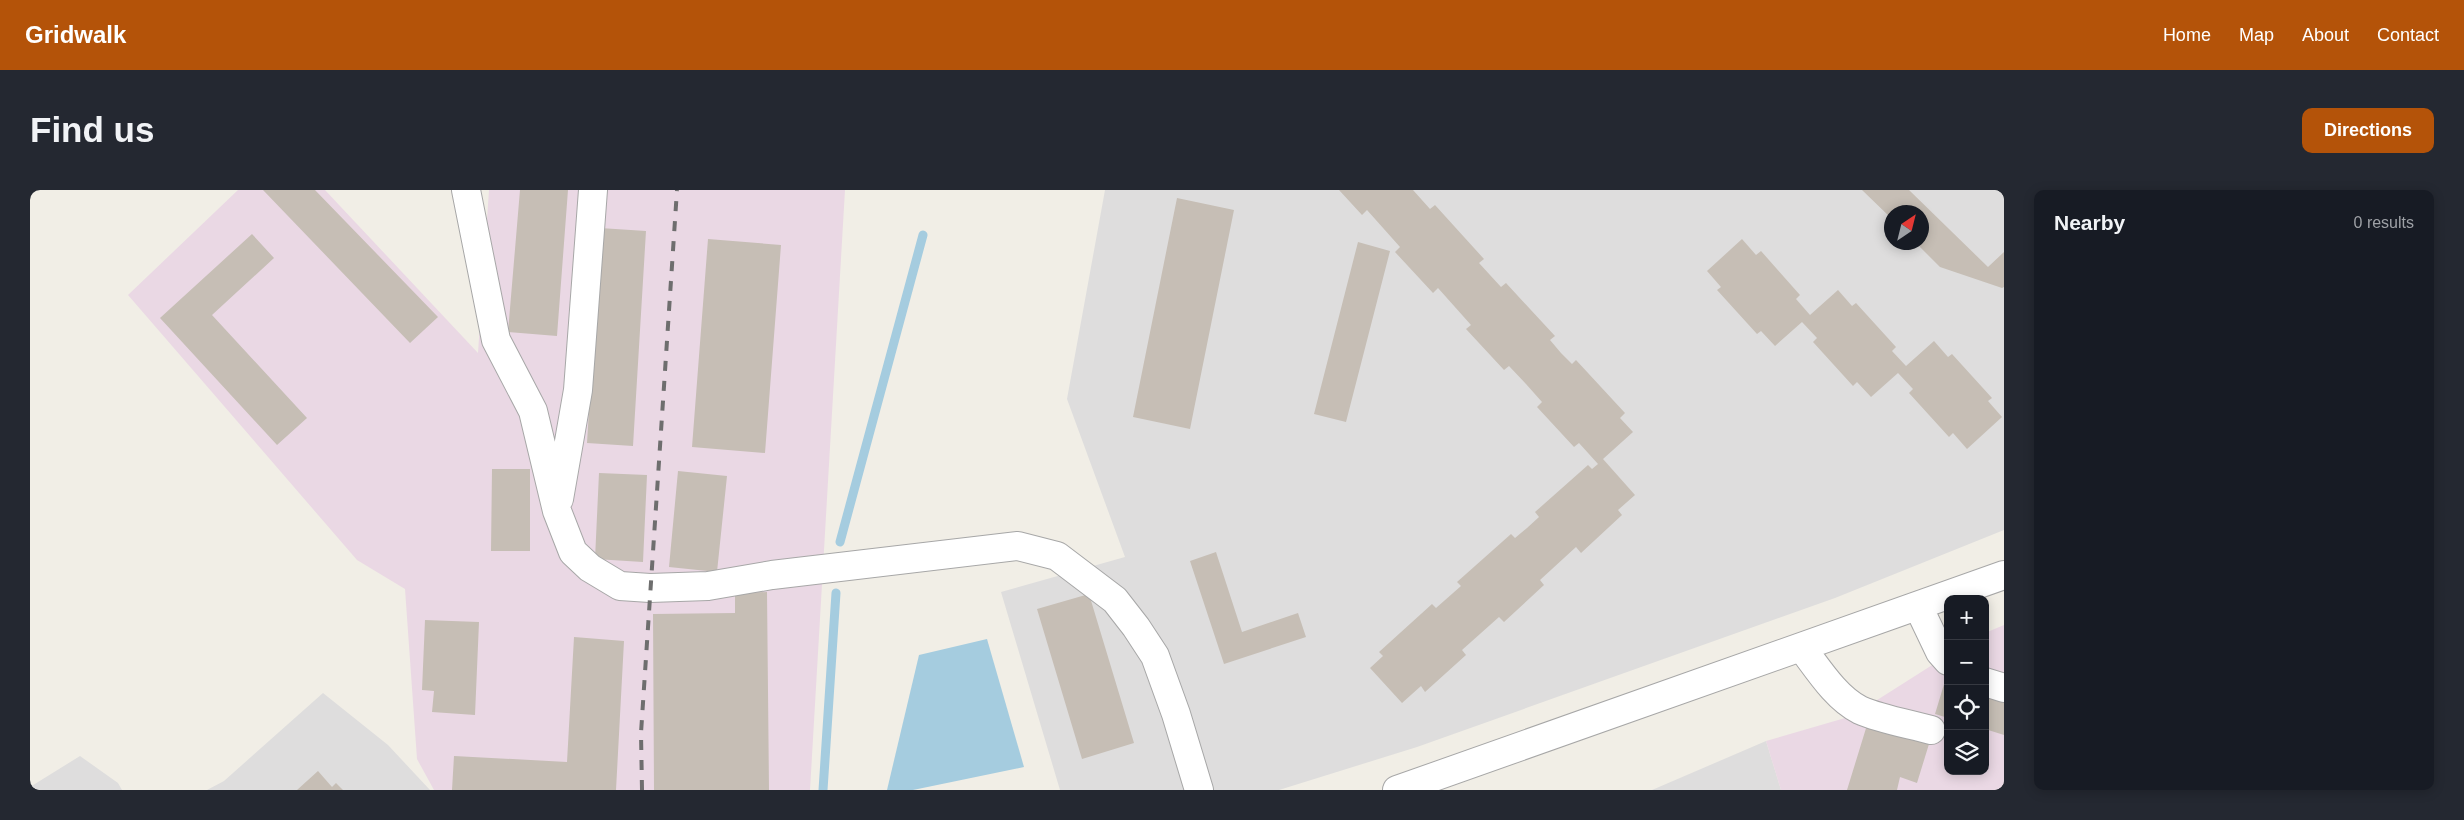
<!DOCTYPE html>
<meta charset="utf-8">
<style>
:root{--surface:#171b24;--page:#242831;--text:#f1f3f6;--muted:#9ea1a6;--line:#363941;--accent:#b45309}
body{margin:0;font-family:Helvetica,sans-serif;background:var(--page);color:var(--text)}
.controls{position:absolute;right:15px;bottom:15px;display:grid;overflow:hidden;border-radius:10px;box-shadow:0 2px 12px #0003}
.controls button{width:45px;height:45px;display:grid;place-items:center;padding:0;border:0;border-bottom:1px solid var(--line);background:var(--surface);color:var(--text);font:25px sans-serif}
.compass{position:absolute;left:1854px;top:15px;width:45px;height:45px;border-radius:50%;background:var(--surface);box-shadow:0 2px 12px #0003;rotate:35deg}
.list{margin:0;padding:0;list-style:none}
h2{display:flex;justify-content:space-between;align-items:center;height:65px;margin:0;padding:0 20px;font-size:21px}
h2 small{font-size:16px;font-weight:400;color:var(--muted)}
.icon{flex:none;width:28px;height:28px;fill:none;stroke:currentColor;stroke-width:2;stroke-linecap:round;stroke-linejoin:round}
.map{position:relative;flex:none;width:1974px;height:600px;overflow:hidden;border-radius:10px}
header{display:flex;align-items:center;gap:30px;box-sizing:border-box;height:70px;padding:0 25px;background:var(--accent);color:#fff}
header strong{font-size:24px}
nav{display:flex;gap:28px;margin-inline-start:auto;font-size:18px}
.intro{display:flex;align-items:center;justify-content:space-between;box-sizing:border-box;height:120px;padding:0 30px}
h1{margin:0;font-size:35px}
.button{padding:12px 22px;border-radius:10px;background:var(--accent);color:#fff;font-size:18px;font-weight:700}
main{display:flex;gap:30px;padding:0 30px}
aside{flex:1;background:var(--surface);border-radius:10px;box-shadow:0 2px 12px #0003}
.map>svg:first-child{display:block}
.residential{fill:#dedddd;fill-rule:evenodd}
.industrial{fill:#ead8e4}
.water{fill:#a5ccdf}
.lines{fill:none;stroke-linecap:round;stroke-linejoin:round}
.stream{stroke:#a5ccdf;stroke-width:9}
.building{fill:#c6beb5}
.minor-casing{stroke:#a7a7a7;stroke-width:30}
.minor{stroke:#fff;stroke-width:28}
.rail{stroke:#6e6e6e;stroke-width:4;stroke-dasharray:10 10;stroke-linecap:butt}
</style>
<header>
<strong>Gridwalk</strong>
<nav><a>Home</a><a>Map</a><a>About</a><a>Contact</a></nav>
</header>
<div class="intro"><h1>Find us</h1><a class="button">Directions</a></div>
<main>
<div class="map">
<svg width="1974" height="600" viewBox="0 0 1974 600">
<rect width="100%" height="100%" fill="#f1eee6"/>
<path class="residential" d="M 1075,0 L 1974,0 L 1974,340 L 1805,408 L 1387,557 L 1249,600 L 1030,600 L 971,402 L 1095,367 L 1037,209 ZM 1862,22 L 1892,22 L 1892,52 L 1862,52 Z
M 293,503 L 358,555 L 400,600 L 177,600 L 194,591 Z
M 1736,551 L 1751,600 L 1622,600 Z
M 50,566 L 88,593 L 92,600 L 0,600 L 0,597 Z"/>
<path class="industrial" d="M 208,0 L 295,0 L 448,163 L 459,0 L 815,0 L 780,600 L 404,600 L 387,569 L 375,399 L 327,370 L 98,105 Z
M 1974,435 L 1974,600 L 1751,600 L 1736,551 L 1822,526 L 1918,465 L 1918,581 L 1955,581 L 1955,443 Z"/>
<path class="water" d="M 957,449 L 994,577 L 883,600 L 857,600 L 889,465 Z"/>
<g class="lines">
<path class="stream" d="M 810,352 L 893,45
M 793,600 L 806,403"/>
</g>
<path class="building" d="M 233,0 L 285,0 L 408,127 L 380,153 Z
M 490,0 L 538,0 L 527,146 L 478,142 Z
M 1309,0 L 1383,0 L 1400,19 L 1405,15 L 1454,69 L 1449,73 L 1471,97 L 1476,93 L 1525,146 L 1520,150 L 1531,163 L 1542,174 L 1546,170 L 1595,223 L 1590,228 L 1603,242 L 1573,269 L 1605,305 L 1588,320 L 1592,325 L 1551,363 L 1546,357 L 1510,390 L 1514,395 L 1474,432 L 1469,427 L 1432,460 L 1436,465 L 1395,502 L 1391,496 L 1372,513 L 1340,478 L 1353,466 L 1349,462 L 1402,414 L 1406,418 L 1431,396 L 1427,392 L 1481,344 L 1485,348 L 1497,338 L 1509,327 L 1505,322 L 1558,275 L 1562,279 L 1568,274 L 1549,253 L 1544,257 L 1507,217 L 1512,212 L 1496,194 L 1479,176 L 1474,180 L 1436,139 L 1441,135 L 1408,98 L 1403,103 L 1365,62 L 1370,57 L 1337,20 L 1332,25 Z
M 1832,0 L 1879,0 L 1958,77 L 1974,62 L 1974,97 L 1972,98 L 1910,77 L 1885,52 L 1892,52 L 1892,22 L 1862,22 L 1862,29 Z
M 1147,8 L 1204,20 L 1160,239 L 1103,227 Z
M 570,38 L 616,41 L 603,256 L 557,253 Z
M 222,44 L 244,68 L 182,125 L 277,228 L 247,255 L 130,128 Z
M 678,49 L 751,55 L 735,263 L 662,257 Z
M 1712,49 L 1726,65 L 1731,61 L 1770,105 L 1766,109 L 1780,125 L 1808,100 L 1822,116 L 1826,113 L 1866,157 L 1862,161 L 1876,176 L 1904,151 L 1918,167 L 1922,164 L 1962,208 L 1958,211 L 1972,227 L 1937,259 L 1923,243 L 1919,247 L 1879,203 L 1883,199 L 1868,183 L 1841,207 L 1827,192 L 1823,196 L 1783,152 L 1787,148 L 1772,132 L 1745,156 L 1731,141 L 1727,144 L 1687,100 L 1691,97 L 1677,81 Z
M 1328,52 L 1360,61 L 1316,232 L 1284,224 Z
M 462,279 L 500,279 L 500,361 L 461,361 Z
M 648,281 L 697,286 L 687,382 L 639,377 Z
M 569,283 L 617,285 L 613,372 L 565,369 Z
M 1186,362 L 1212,442 L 1268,423 L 1276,447 L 1194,474 L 1160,371 Z
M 737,402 L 739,600 L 624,600 L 623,424 L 705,423 L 705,403 Z
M 1059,404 L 1104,553 L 1052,569 L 1007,419 Z
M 395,430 L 449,432 L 445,525 L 402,522 L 404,501 L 392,500 Z
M 544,447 L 594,451 L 586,600 L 422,600 L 424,566 L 537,572 Z
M 1915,491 L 1918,492 L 1918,528 L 1905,524 Z
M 1955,503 L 1974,508 L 1974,545 L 1955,539 Z
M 1837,535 L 1899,554 L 1887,593 L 1870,587 L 1867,600 L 1817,600 Z
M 288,581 L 302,597 L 306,593 L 313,600 L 267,600 Z"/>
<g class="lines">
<g class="minor-casing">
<path id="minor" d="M 436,0 L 466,150 L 503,221 L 527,321 L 543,362 L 560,378 L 590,396 L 620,398 L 678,396 L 742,385 L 988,356 L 1027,366 L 1085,410 L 1106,437 L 1125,466 L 1146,524 L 1169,600
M 529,309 L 548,200 L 563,0
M 1888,416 L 1910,462 L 1918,471
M 1772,458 C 1788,479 1806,508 1830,520 C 1850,529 1879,534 1901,540
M 1955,492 L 1974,498
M 1367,600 C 1569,528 1772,458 1974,385"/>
</g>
<use href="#minor" class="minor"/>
<path class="rail" d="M 612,600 L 611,543 L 647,0"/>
</g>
</svg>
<div class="controls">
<button>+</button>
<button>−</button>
<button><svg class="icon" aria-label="locate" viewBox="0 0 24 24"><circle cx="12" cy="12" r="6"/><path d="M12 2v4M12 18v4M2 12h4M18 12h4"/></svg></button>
<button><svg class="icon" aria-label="layers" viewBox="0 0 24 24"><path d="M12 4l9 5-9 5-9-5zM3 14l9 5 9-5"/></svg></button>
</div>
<svg class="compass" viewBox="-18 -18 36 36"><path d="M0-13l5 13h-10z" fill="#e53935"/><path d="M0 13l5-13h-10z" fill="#9ea1a6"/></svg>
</div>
<aside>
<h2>Nearby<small>0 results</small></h2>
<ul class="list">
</ul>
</aside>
</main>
